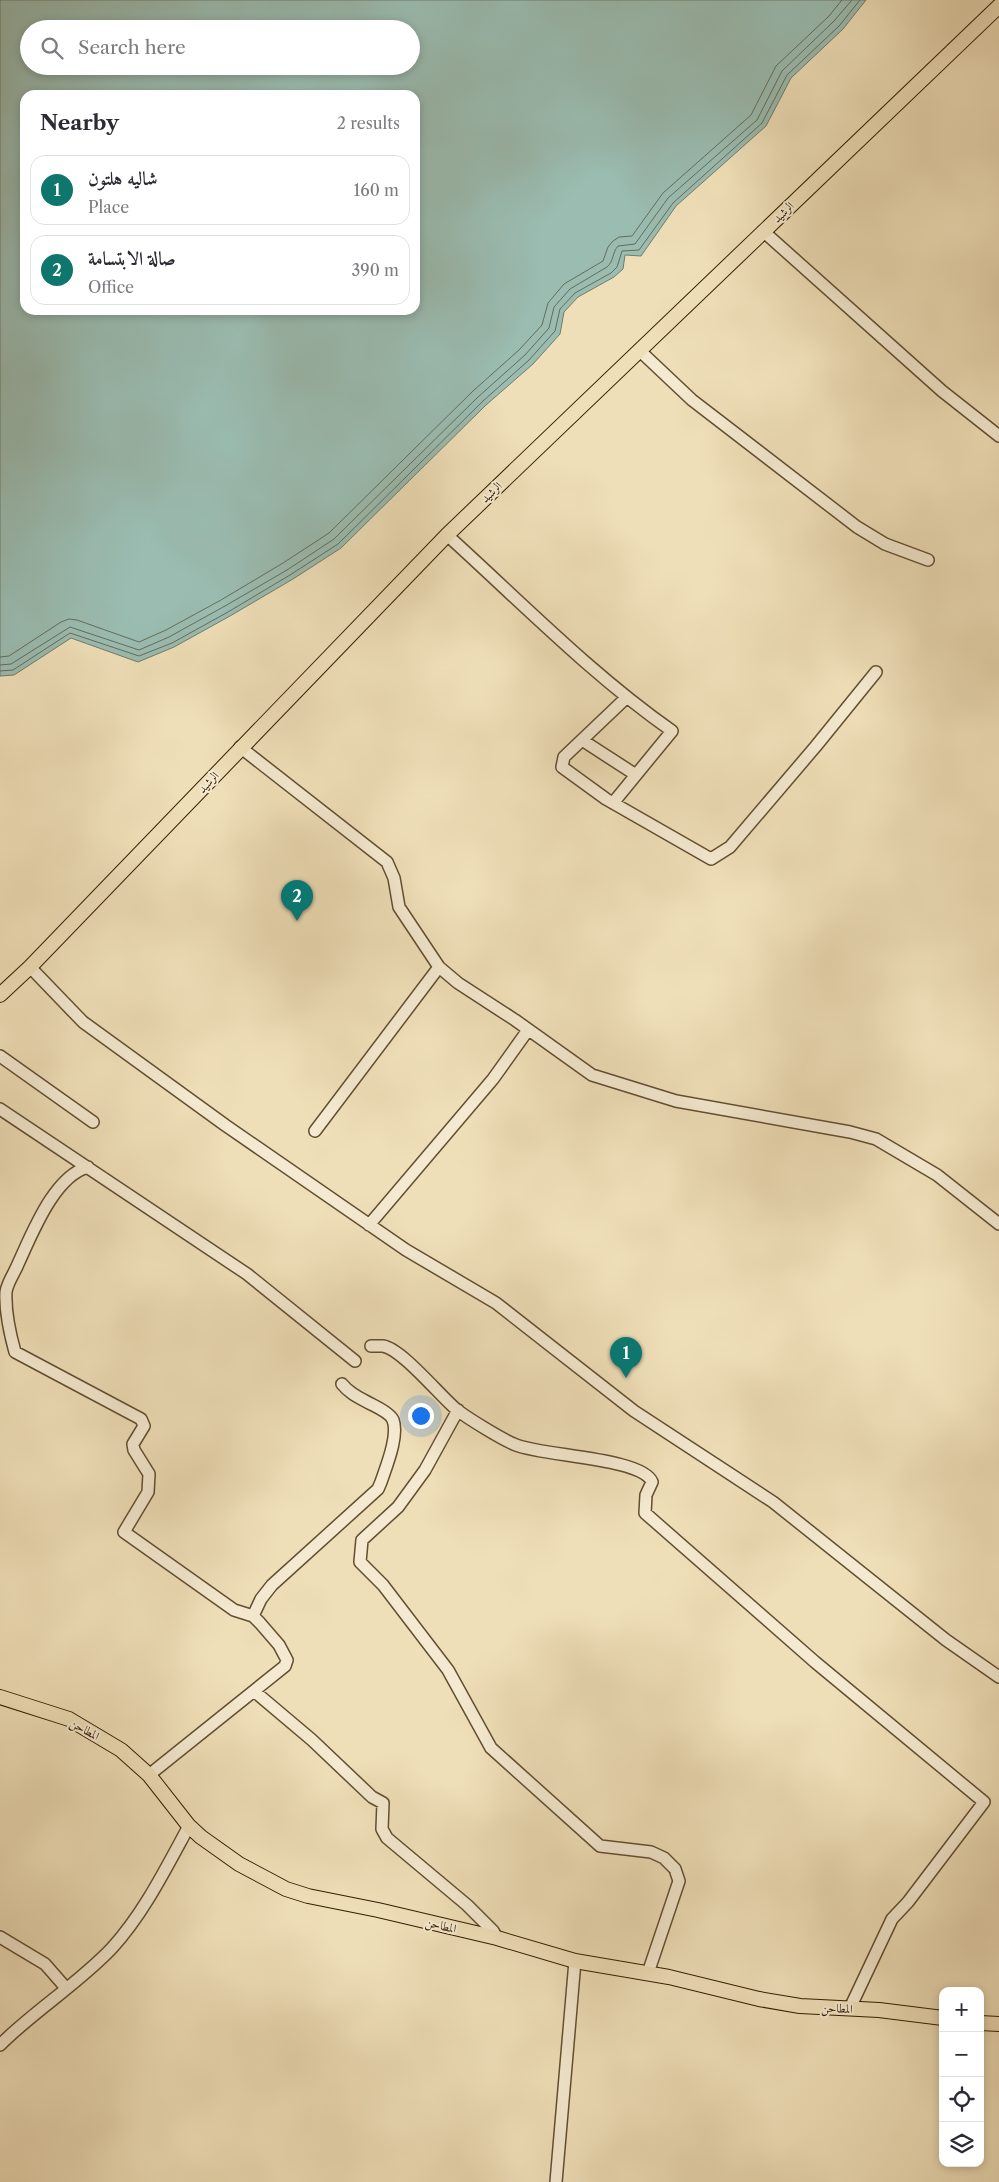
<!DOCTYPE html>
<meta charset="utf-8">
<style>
:root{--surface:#fff;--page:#f2f2f3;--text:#2b2b33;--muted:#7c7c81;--line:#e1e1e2;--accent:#0f766e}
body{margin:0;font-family:"Libre Caslon Text",Amiri,serif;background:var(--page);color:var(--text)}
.controls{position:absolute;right:15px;bottom:15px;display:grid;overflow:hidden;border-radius:10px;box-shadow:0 2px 8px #0003}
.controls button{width:45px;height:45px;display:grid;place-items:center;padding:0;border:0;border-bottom:1px solid var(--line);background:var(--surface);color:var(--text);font:25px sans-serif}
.you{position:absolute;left:420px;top:1415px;width:18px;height:18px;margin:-12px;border:4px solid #fff;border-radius:50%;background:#1a73e8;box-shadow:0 0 0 8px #1a73e833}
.badge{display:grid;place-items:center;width:32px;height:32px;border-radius:50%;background:var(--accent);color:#fff;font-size:16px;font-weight:700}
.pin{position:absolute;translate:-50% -41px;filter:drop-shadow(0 1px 2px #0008)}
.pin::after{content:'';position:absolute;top:26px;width:18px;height:15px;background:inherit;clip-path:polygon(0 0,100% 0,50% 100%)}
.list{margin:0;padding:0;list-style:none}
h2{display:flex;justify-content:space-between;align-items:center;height:65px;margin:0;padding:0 20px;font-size:21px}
h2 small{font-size:16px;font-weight:400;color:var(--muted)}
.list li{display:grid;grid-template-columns:32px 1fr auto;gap:15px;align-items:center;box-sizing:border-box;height:70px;margin:0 10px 10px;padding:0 10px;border:1px solid var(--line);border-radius:15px}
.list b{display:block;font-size:19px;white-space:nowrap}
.list p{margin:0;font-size:16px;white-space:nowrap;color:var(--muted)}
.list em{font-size:16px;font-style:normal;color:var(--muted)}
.icon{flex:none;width:28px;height:28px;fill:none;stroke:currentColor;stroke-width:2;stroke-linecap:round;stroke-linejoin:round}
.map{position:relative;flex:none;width:999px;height:2182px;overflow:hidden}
.search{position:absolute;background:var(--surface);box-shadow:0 2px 8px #0003;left:20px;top:20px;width:400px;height:55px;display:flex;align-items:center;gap:12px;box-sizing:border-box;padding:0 18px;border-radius:28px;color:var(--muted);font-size:19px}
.panel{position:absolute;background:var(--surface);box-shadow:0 2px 8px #0003;left:20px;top:90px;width:400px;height:225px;border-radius:15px}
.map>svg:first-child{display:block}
.water{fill:#9abcb1;stroke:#717c6b;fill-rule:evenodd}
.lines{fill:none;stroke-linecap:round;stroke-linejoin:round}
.shore{stroke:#666c5a;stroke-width:1}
.minor-casing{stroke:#624e30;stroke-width:14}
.major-casing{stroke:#331d02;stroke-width:16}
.minor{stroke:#f5ead1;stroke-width:11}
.major{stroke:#efdfb8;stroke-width:14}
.labels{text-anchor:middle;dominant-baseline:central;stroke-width:4;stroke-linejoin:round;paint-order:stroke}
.street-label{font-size:12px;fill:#331d02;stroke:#f5ead1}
</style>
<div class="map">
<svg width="999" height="2182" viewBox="0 0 999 2182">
<rect width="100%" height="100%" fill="#efdfb8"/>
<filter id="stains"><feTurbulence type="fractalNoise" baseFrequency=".004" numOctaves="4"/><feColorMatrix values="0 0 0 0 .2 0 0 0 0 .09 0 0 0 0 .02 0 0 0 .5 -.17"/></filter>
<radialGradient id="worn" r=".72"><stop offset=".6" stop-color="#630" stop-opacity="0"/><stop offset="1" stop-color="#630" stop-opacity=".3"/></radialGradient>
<path class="water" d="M 0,0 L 866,0 L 843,29 L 791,78 L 766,126 L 676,206 L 641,256 L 625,255 L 623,269 L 614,277 L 578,297 L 564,312 L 560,334 L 533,364 L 486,405 L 341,548 L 293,579 L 230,616 L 174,647 L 138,662 L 71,638 L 14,675 L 0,676 ZM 29,29 L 411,29 L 411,66 L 29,66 ZM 25,95 L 415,95 L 415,310 L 25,310 Z"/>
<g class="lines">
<path class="shore" d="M 0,657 L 9,656 L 61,622 L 69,619 L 77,620 L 139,642 L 166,630 L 221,600 L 283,563 L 329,533 L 473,391 L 519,350 L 542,325 L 548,303 L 564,284 L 603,261 L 608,247 L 613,241 L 619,237 L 632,236 L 663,193 L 751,115 L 776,66 L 829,16 L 842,0
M 0,665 L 11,664 L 70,627 L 139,650 L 169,637 L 225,606 L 287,570 L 334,539 L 478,397 L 525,355 L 549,328 L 554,307 L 570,289 L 607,267 C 614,261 612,253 618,246 L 635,244 L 668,198 L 757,120 L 782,71 L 834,21 L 852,0
M 0,671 L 13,670 L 70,633 L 139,656 L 172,643 L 228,612 L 290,575 L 338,544 L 483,401 L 529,360 L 555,331 L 560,309 L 575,293 L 611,273 L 617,267 L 622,251 L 639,250 L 673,203 L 762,123 L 787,75 L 839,26 L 860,0"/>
<g class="minor-casing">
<path id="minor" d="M 763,231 L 942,391 L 999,436
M 639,350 L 692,400 L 857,527 L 885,544 L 928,560
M 447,535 C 521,602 591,674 672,731 L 613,803
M 626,698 L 564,757 L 562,767 L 606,799 L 711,859 L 730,847 L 816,746 L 876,672
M 582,740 L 636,775
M 240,747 L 387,862 L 394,878 L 399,907 L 439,967 L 458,983 L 515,1020 L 592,1075 L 676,1101 L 850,1132 L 876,1139 L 937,1175 L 999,1224
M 30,967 L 83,1022 L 225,1125 L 406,1250 L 496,1303 L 634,1411 L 773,1502 L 946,1640 L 999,1677
M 0,1056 L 93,1122
M 0,1109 L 247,1274 L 355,1361
M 315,1131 L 439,967
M 88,1167 C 54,1176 32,1234 18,1264 C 15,1272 7,1283 6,1292 C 5,1311 10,1334 15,1352 L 141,1419 L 144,1426 L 133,1444 L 134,1450 L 149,1474 L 148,1492 L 124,1532 L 234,1610 L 253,1616 L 260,1623 L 279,1645 L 287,1660 L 285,1666 L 149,1775
M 369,1225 L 493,1079 L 528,1030
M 371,1346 C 375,1346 379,1346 383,1346 C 402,1349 440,1396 457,1410 C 469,1419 503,1440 516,1445 C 543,1456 643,1458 652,1482 L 646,1495 L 645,1513 L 815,1662 L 984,1802 L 908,1902 L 892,1919 L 850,2008
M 458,1410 L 425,1470 L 398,1507 L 362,1540 L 360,1562 L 383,1585 L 448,1670 L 491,1748 L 600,1846 L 651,1852 L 664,1858 L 675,1869 L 679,1881 L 648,1973
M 253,1616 L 261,1599 L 272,1585 L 378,1489 L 381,1482 C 386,1467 399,1436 393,1420 C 390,1413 377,1407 371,1404 C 360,1398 350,1394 342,1384
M 254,1691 L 312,1740 L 372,1797 L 383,1803 L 382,1829 L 387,1838 L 467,1905 L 493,1931 L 497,1938
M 0,1937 L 45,1964 L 66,1988
M 0,2045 C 35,2010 78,1984 112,1948 C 144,1913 166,1868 189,1826
M 556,2182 L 575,1961"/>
</g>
<g class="major-casing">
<path id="major" d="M 0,995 L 30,967 L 447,535 L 999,6
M 0,1697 L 69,1719 L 121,1750 L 149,1775 L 189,1826 L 201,1837 L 239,1864 L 286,1889 L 308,1896 L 378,1910 L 497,1938 L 575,1961 L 669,1977 L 759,1999 L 800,2006 L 879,2010 L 943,2018
M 980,2023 L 999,2024"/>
</g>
<use href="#minor" class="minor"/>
<use href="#major" class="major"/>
</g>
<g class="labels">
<g class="street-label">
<text transform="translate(783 212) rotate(-44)">الرشيد</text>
<text transform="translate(491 492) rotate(-44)">الرشيد</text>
<text transform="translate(208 782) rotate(-47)">الرشيد</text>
<text transform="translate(85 1729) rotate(29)">المطاحن</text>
<text transform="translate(441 1925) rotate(13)">المطاحن</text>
<text transform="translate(837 2008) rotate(2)">المطاحن</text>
</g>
</g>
<rect width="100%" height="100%" filter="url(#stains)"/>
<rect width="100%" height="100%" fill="url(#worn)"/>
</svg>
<div class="controls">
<button>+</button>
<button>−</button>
<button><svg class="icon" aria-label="locate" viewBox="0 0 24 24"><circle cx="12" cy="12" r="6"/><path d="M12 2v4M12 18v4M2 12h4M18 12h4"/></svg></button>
<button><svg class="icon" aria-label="layers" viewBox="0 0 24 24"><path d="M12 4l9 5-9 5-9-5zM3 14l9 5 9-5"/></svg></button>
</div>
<div class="you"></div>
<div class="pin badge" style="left:626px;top:1378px">1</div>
<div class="pin badge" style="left:297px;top:921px">2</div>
<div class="search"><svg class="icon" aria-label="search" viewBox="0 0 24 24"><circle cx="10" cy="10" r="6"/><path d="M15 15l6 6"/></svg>Search here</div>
<section class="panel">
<h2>Nearby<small>2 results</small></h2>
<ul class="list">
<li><span class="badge">1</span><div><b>شاليه هلتون</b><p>Place</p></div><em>160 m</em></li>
<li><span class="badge">2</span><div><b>صالة الابتسامة</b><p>Office</p></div><em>390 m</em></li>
</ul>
</section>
</div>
